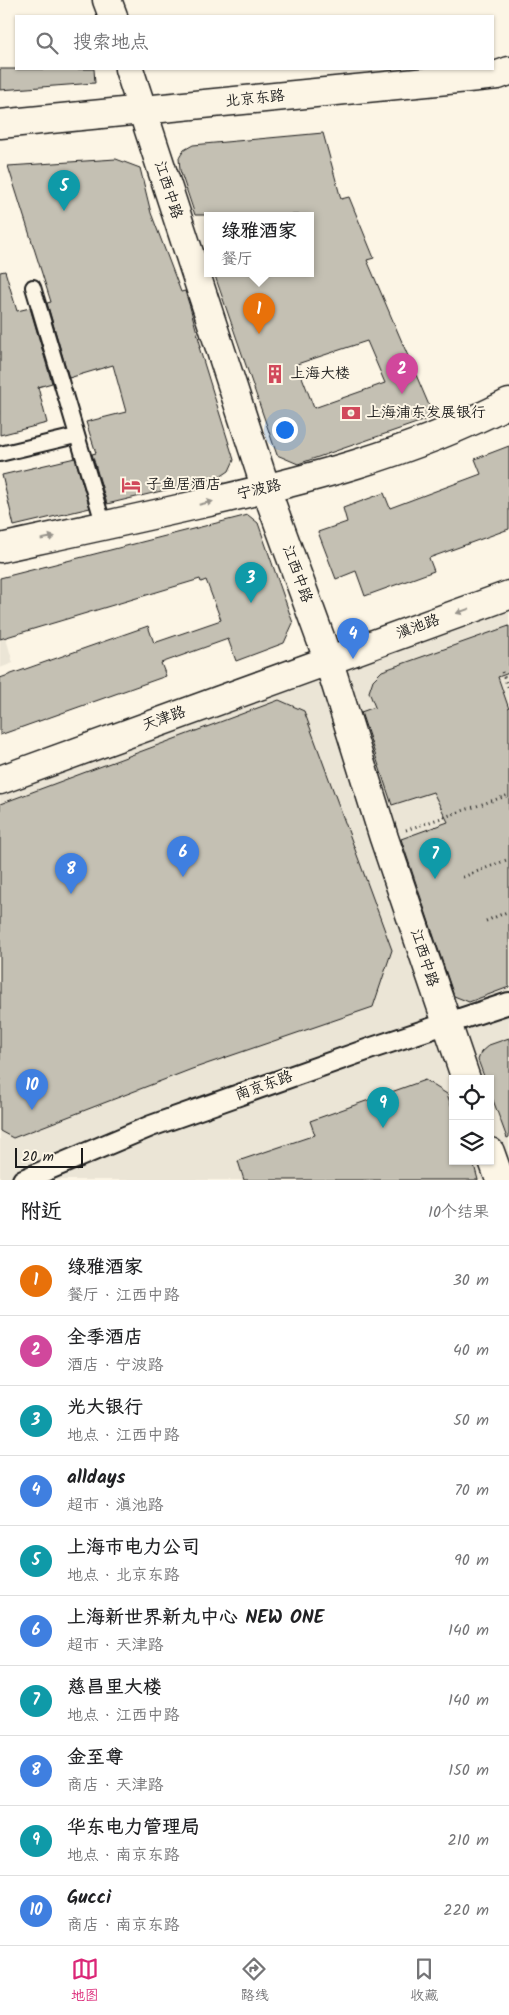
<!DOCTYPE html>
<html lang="zh">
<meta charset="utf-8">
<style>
:root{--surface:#fff;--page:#f6f6f6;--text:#202124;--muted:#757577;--line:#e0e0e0;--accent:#db2777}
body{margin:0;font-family:Kalam,"LXGW WenKai TC",sans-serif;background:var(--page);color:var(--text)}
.controls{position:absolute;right:15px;bottom:15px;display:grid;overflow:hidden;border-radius:0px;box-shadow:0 1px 4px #0004}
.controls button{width:45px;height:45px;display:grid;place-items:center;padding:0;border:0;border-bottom:1px solid var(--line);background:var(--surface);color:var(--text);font:25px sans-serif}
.scale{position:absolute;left:15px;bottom:12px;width:68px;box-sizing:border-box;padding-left:5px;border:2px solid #1c1c1c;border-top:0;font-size:14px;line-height:18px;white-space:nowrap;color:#1c1c1c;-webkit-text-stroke:4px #fcf5e5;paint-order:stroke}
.you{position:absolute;left:284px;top:429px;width:18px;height:18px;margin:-12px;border:4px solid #fff;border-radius:50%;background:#1a73e8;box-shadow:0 0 0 8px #1a73e833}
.badge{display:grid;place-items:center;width:32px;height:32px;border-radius:50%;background:var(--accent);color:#fff;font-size:16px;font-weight:700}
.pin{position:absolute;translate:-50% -41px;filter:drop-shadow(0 1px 2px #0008)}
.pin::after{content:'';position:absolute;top:26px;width:18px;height:15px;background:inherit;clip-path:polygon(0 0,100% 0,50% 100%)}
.popup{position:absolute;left:204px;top:212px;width:110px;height:65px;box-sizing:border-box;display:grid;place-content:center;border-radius:0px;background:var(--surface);filter:drop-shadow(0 1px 4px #0005);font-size:16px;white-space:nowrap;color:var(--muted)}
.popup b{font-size:19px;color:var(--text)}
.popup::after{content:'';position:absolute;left:50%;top:100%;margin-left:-10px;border:10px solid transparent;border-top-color:var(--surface)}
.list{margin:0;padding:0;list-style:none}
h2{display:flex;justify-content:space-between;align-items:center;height:65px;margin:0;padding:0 20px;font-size:21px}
h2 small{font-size:16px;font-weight:400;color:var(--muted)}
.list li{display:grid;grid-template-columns:32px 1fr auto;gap:15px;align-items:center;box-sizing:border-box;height:70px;padding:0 20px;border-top:1px solid var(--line)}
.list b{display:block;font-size:19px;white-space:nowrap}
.list p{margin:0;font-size:16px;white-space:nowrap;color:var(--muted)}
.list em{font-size:16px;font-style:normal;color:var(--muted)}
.icon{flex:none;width:28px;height:28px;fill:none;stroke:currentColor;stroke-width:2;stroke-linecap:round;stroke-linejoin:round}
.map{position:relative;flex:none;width:509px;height:1180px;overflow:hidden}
.search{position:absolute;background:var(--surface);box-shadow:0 1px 4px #0004;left:15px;right:15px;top:15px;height:55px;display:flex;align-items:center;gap:12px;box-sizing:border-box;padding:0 18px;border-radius:0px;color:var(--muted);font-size:19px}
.sheet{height:765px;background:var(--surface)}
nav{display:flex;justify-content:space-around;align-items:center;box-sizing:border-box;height:70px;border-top:1px solid var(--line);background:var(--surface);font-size:14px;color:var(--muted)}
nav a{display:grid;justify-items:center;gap:2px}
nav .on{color:var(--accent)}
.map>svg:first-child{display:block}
.built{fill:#ebe5d6;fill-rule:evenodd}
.building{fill:#c4c0b3;stroke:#1c1c1c;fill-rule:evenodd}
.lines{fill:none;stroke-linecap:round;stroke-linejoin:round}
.service-casing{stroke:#1c1c1c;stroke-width:18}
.pedestrian-casing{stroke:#1c1c1c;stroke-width:24}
.minor-casing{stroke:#1c1c1c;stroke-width:31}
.secondary-casing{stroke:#1c1c1c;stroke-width:31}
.path{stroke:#1c1c1c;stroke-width:3;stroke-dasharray:1 4;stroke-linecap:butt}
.service{stroke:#fcf5e5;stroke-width:14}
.pedestrian{stroke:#fcf5e5;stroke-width:20}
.minor{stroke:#fcf5e5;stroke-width:28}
.secondary{stroke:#fcf5e5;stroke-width:28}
.oneway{fill:#97938b}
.labels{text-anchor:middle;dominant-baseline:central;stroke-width:4;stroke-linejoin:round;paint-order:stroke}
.street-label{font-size:15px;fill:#1c1c1c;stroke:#fcf5e5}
.poi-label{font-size:15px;fill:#1c1c1c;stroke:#fcf5e5;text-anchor:start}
</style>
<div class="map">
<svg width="509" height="1180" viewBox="0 0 509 1180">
<rect width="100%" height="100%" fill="#fcf5e5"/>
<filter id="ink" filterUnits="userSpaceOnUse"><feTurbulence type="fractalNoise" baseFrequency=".02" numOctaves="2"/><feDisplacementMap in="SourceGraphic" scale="10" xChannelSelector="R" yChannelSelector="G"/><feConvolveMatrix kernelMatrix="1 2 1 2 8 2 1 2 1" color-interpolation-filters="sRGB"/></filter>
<g filter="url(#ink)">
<path class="built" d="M 509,595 L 509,1180 L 0,1180 L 0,780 ZM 453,1079 L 490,1079 L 490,1161 L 453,1161 Z
M 0,617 L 13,663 L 0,668 Z"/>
<path class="building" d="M 0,69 L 94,69 L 95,83 L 0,90 Z
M 323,133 L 341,199 L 349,197 L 374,258 L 367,260 L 434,417 L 298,464 L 277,455 L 214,273 L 310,273 L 310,215 L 195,215 L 180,170 L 179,158 L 184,150 L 193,145 ZM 367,341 L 385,383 L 314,408 L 297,364 Z
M 116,159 L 140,168 L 151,213 L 181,292 L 185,291 L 190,307 L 201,347 L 199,347 L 234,460 L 229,471 L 220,477 L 107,504 L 92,454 L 96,453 L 86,422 L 126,412 L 113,365 L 69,378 L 47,303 L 51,302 L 8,166 Z
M 5,271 L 17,311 L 30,308 L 52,383 L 38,387 L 47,423 L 0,435 L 0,272 Z
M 509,446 L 509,529 L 429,558 L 434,571 L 365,596 L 356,571 L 336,579 L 318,532 L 347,522 L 343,508 L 384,493 L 390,508 L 481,474 L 475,459 Z
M 75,458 L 90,508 L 14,526 L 2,475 Z
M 248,515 L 258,523 L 293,623 L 284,643 L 236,661 L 228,639 L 161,663 L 166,676 L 0,735 L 0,678 L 148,626 L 154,643 L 221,620 L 206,580 L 201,582 L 200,579 L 0,639 L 0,578 Z
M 509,626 L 509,673 L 498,677 L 509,709 L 509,987 L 469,1002 L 454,996 L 401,839 L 448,822 L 433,792 L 392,805 L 361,712 L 375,707 L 369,692 L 373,680 L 382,671 Z
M 279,700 L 304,711 L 392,950 L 373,1007 L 192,1069 L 13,1138 L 0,1131 L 0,804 Z
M 509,1038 L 509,1137 L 507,1138 L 490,1092 L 490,1079 L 485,1079 L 478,1060 L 481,1052 L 489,1045 Z
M 425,1080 L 447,1094 L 453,1110 L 453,1161 L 473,1161 L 478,1180 L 244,1180 L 238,1161 L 315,1135 L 310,1121 Z"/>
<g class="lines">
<g class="service-casing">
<path id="service" d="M 33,287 L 104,526
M 0,454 L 76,436"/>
</g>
<g class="pedestrian-casing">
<path id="pedestrian" d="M 23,1180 L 151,1126 L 372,1048 L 509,1003"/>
</g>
<g class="minor-casing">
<path id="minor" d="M 107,0 L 113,16
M 129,69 L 266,489 L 328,659 L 384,838 L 466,1079
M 0,548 C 65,534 131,520 196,505 C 303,481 411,454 509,403
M 0,780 L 509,595
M 490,1152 L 500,1180"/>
</g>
<g class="secondary-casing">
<path id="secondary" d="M 0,124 L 498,75 L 509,71"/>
</g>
<path class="path" d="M 502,672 L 509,689
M 406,830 L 509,795
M 463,877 L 509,859
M 486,921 L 509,911"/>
<use href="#service" class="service"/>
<use href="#pedestrian" class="pedestrian"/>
<use href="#minor" class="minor"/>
<use href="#secondary" class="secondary"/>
</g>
<defs><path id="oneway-solid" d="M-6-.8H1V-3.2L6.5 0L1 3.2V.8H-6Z" transform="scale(1.25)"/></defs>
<g class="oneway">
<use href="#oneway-solid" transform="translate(206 503) rotate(-13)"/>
<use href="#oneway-solid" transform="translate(48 538) rotate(-12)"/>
<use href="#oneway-solid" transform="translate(463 611) rotate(160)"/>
</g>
</g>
<defs>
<g id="building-bare" transform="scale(1.5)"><path d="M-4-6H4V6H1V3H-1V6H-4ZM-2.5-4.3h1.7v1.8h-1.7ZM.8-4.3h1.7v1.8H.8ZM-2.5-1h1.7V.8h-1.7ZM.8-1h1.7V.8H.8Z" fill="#d1495b" stroke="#fcf5e5" stroke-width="2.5" paint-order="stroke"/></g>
<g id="bank-bare" transform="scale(1.5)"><path d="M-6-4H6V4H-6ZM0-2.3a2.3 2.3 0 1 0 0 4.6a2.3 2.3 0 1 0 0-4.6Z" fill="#d1495b" stroke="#fcf5e5" stroke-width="2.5" paint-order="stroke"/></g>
<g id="hotel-bare" transform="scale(1.5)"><path d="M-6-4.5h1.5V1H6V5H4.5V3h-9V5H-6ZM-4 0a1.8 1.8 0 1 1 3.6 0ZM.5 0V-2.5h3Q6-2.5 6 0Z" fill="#d1495b" stroke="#fcf5e5" stroke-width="2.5" paint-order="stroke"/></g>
</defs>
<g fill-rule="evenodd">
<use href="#building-bare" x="275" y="374"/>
<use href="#bank-bare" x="351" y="413"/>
<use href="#hotel-bare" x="131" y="485"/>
</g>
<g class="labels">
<g class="street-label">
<text transform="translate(255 99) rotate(-6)">北京东路</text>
<text transform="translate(168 190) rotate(72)">江西中路</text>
<text transform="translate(259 490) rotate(-13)">宁波路</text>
<text transform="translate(297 574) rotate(70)">江西中路</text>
<text transform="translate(418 627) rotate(-20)">滇池路</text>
<text transform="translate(164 719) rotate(-20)">天津路</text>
<text transform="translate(424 958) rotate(72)">江西中路</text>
<text transform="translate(264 1086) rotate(-20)">南京东路</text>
</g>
<g class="poi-label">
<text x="290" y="374">上海大楼</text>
<text x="366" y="413">上海浦东发展银行</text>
<text x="146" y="485">子鱼居酒店</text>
</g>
</g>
</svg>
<div class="controls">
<button><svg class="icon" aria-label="locate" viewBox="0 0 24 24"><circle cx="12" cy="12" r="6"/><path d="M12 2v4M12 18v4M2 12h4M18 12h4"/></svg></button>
<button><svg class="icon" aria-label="layers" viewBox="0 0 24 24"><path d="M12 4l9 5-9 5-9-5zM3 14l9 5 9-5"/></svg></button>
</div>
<div class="scale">20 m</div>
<div class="you"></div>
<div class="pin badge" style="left:259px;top:334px;background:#e8710a">1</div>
<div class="popup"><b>绿雅酒家</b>餐厅</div>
<div class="pin badge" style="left:402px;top:394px;background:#d1479c">2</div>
<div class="pin badge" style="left:251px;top:603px;background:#0f9aa8">3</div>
<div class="pin badge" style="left:353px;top:659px;background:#3f7fe0">4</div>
<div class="pin badge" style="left:64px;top:211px;background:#0f9aa8">5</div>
<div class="pin badge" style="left:183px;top:877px;background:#3f7fe0">6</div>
<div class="pin badge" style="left:435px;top:879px;background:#0f9aa8">7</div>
<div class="pin badge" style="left:71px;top:894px;background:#3f7fe0">8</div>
<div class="pin badge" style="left:383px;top:1128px;background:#0f9aa8">9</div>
<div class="pin badge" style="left:32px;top:1110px;background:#3f7fe0">10</div>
<div class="search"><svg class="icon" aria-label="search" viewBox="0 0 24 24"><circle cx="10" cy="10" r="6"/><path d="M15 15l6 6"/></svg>搜索地点</div>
</div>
<section class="sheet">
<h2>附近<small>10个结果</small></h2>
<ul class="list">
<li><span class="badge" style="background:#e8710a">1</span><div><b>绿雅酒家</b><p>餐厅 · 江西中路</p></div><em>30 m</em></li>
<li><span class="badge" style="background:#d1479c">2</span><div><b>全季酒店</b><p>酒店 · 宁波路</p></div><em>40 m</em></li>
<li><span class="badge" style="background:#0f9aa8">3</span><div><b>光大银行</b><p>地点 · 江西中路</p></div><em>50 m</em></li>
<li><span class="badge" style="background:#3f7fe0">4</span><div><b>alldays</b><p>超市 · 滇池路</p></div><em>70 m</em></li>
<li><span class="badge" style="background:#0f9aa8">5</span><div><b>上海市电力公司</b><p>地点 · 北京东路</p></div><em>90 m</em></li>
<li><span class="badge" style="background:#3f7fe0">6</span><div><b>上海新世界新丸中心 NEW ONE</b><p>超市 · 天津路</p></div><em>140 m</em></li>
<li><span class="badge" style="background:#0f9aa8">7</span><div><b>慈昌里大楼</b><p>地点 · 江西中路</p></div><em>140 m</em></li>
<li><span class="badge" style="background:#3f7fe0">8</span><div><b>金至尊</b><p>商店 · 天津路</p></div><em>150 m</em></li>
<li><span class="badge" style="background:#0f9aa8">9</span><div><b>华东电力管理局</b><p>地点 · 南京东路</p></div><em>210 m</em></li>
<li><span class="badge" style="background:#3f7fe0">10</span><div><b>Gucci</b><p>商店 · 南京东路</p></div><em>220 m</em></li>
</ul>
</section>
<nav>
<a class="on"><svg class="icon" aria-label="map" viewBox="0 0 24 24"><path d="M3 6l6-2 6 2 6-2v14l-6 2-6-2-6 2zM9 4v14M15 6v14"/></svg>地图</a>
<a><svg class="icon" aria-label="directions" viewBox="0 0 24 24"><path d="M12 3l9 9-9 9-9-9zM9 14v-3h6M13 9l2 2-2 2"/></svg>路线</a>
<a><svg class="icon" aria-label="saved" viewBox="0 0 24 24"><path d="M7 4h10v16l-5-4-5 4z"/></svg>收藏</a>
</nav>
